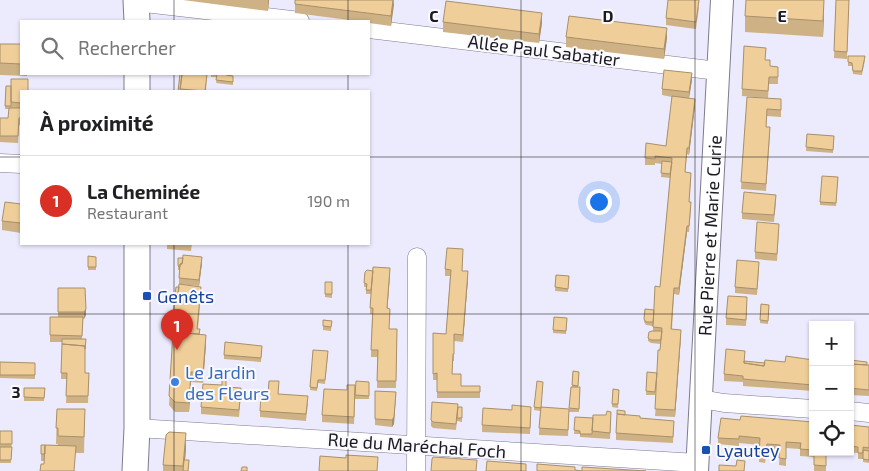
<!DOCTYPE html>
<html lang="fr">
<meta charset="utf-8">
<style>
:root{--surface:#fff;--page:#f6f6f6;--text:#202124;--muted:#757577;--line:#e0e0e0;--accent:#d93025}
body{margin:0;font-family:"Exo 2",sans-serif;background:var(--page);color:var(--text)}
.controls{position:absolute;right:15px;bottom:15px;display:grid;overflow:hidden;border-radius:0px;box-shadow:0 1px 4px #0004}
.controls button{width:45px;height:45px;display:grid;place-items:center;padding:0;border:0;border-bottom:1px solid var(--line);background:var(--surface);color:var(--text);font:25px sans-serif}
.you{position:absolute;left:598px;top:201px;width:18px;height:18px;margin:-12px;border:4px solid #fff;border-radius:50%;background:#1a73e8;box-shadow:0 0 0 8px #1a73e833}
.badge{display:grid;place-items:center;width:32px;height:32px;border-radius:50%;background:var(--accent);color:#fff;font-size:16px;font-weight:700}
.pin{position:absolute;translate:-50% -41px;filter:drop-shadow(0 1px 2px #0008)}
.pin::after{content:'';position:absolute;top:26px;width:18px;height:15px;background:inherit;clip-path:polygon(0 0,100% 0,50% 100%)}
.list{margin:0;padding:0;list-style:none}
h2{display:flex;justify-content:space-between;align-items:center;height:65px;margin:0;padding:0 20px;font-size:21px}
h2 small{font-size:16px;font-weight:400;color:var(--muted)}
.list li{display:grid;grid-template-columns:32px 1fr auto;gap:15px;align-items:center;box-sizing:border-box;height:90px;padding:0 20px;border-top:1px solid var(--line)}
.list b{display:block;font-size:19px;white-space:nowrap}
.list p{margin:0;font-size:16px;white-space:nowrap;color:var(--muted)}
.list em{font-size:16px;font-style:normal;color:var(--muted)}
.icon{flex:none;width:28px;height:28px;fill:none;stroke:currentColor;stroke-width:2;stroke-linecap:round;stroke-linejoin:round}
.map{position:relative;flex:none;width:869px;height:471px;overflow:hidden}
.search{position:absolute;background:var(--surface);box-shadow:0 1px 4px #0004;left:20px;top:20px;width:350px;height:55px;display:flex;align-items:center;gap:12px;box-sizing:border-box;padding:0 18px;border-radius:0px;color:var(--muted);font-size:19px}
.panel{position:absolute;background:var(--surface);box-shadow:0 1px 4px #0004;left:20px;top:90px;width:350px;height:155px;border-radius:0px}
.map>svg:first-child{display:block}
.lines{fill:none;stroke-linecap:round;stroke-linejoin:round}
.minor-casing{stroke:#7e7b90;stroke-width:19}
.tertiary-casing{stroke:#7e7b90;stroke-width:24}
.secondary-casing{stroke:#7e7b90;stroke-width:27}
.minor{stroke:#fff;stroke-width:18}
.tertiary{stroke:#fff;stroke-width:22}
.secondary{stroke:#fff;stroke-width:25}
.wall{fill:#ceb184}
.shaded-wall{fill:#a8906b}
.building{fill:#f0ce99;stroke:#a8906b}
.grid{fill:none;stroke:#1b1a22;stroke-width:1;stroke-opacity:0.55}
.transit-dot{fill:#1a4fb4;stroke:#f9f9fe;stroke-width:2}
.shop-dot{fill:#3f7fe0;stroke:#f9f9fe;stroke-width:2}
.labels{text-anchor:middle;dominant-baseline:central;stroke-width:4;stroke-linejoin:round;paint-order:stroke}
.street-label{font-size:18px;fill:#1b1a22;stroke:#f9f9fe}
.transit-label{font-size:18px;fill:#164399;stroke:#f9f9fe;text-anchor:start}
.shop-label{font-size:18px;fill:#366cbe;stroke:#f9f9fe;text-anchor:start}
.grid-label{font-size:16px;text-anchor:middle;font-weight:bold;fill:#1b1a22;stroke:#f9f9fe;stroke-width:4;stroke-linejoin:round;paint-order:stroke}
</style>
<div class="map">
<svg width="869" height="471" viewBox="0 0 869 471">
<rect width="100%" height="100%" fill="#eceafd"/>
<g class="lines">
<g class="minor-casing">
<path id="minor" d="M 136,2 L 300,21
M 369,29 L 718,71
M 0,163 L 21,164
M 701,399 L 724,403 L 813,409
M 850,411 L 869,413
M 137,428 L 697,463
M 416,471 L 417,257"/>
</g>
<g class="tertiary-casing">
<g id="tertiary">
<path id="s1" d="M 697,471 L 722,0"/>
</g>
</g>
<g class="secondary-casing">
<path id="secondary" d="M 136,0 L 137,21
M 137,91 L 137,74
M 135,471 L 137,428 L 137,244"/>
</g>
<use href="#minor" class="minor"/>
<use href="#tertiary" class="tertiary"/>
<use href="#secondary" class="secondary"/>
</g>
<path class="wall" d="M 183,0 L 269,0 L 268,11 Z
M 394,0 L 391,26 L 369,23 L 369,21 L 357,21 L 295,13 L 295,4 Z
M 836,0 L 849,0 L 847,59 L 834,58 Z
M 699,7 L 696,29 L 666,25 L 666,18 Z
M 824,14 L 823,37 L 745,32 L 745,16 Z
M 443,22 L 542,23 L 539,43 L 443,32 Z
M 566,37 L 667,38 L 664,59 L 566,47 Z
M 0,44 L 21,44 L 21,74 L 27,74 L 27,76 L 0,75 Z
M 848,56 L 865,60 L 862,75 L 853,74 L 852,66 L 848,66 Z
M 766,60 L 770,66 L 778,67 L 778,84 L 769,84 L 768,98 L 742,96 L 742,89 Z
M 180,74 L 207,74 L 206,91 L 178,91 Z
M 211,74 L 227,74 L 227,75 L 233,76 L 233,85 L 216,83 L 217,77 L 211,77 Z
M 692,80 L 689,98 L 695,106 L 689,155 L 687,154 L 685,172 L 691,180 L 689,202 L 691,208 L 689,232 L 687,232 L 679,295 L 674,294 L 672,329 L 681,336 L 675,417 L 655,416 L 661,344 L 651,343 L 648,341 L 648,338 L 653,331 L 653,326 L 646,325 L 644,322 L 645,309 L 654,310 L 660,287 L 670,178 L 661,177 L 662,164 L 655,163 L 655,165 L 645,165 L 645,158 L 666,146 L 672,97 L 662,95 L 662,89 Z
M 6,86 L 21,91 L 21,125 L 19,125 L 18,143 L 0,142 L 0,118 L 8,118 L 9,109 L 5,109 Z
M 747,97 L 781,106 L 781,117 L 767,116 L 766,127 L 770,134 L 766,191 L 741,189 Z
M 807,134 L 834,136 L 833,153 L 806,151 Z
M 838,177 L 836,206 L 820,205 L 820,202 Z
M 776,202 L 774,222 L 742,219 L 742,213 Z
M 21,204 L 21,233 L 2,230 L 2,221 Z
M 779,230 L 777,261 L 755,259 L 755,252 Z
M 167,244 L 192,244 L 191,251 L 167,249 Z
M 88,256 L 96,257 L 96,270 L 88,270 Z
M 463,256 L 462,271 L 468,278 L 463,342 L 454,341 L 454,361 L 453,361 L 452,374 L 461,386 L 480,386 L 480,398 L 437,398 L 437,380 L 433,380 L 433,333 L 446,334 L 450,276 L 445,276 L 445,269 Z
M 178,258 L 202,263 L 199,286 L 179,284 L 179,270 L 178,270 Z
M 759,269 L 757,295 L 735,293 L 735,287 Z
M 365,272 L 390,274 L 387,308 L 389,329 L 397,329 L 396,388 L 377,388 L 377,357 L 371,357 L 372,314 L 370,314 L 371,294 L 366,294 L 366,287 L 364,287 Z
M 556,275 L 569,276 L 568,292 L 555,291 Z
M 325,282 L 332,282 L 332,298 L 325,297 Z
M 58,288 L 85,288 L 86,315 L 84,319 L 83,319 L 82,339 L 85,373 L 89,373 L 88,403 L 66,403 L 67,379 L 61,379 L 62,342 L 50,342 L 50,317 L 58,317 Z
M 201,293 L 198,329 L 200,334 L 206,344 L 203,383 L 191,382 L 189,412 L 175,412 L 169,405 L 173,341 L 172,341 L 172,338 Z
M 747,304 L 746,326 L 726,325 L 726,318 Z
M 761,304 L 769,305 L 768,324 L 760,323 Z
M 554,317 L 567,318 L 566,334 L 553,333 Z
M 323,320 L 332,321 L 331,331 L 323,330 Z
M 262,346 L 261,362 L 224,359 L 224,355 Z
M 313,350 L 328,354 L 325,384 L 318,383 L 317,391 L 310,390 Z
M 813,360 L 813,391 L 743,386 L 743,382 L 724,381 L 724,374 L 744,361 L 765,363 Z
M 850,360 L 869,365 L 869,396 L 850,395 Z
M 0,362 L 35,363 L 35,379 L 0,378 Z
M 216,369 L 223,370 L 223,380 L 226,387 L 241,394 L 239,417 L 201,414 L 201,407 L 222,385 L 222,380 L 215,380 Z
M 573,371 L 579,372 L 578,387 L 580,390 L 579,412 L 569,412 L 571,387 L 572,387 Z
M 647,372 L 657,373 L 655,395 L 646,395 Z
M 369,382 L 369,399 L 355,399 L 355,398 L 354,424 L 322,422 L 322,415 L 347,390 Z
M 24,388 L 45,388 L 44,401 L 24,401 Z
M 279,388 L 278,394 L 308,403 L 306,421 L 260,417 L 260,411 L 268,394 Z
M 613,389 L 619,390 L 618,408 L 612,407 Z
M 375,391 L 396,392 L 394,424 L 392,427 L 375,425 Z
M 458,407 L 462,407 L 462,422 L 457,421 L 456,430 L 433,428 L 431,426 L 431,420 Z
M 534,407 L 541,407 L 569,415 L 568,436 L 539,435 L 540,411 L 534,410 Z
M 57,409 L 85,409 L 84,453 L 76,453 L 44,464 L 44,461 L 41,461 L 41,445 L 58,445 L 58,444 L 56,444 Z
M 531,413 L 530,434 L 482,432 L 482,425 Z
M 606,415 L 611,419 L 610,439 L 580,437 L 580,434 L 574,434 L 575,417 L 593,418 Z
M 625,415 L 640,418 L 674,421 L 673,443 L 616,440 L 616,433 Z
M 740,420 L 813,422 L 813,452 L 826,452 L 826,471 L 814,471 L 814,457 L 800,456 L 800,449 L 786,448 L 786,466 L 779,465 L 780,451 L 767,451 L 765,463 L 759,462 L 760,445 L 739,443 L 739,446 L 718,444 L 718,438 Z
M 850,425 L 869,427 L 869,463 L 863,462 L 863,459 L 858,459 L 858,453 L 845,452 L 850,452 Z
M 0,431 L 12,431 L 11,463 L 0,463 Z
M 186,449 L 185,460 L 189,464 L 188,471 L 163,471 L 163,465 Z"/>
<path class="shaded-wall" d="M 268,0 L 269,0 L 268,11 Z
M 393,0 L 394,5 L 391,26 L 391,16 Z
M 824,0 L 824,14 L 823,37 L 823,21 Z
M 542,13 L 542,23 L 539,43 L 539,34 Z
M 667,28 L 667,38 L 664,59 L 664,49 Z
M 692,73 L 692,80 L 689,98 L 689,92 Z
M 695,99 L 695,106 L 689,155 L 689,148 Z
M 687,226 L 687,232 L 679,295 L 679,288 Z
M 202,257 L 202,263 L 199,286 L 199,280 Z
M 390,268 L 390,274 L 387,315 L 387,308 Z
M 468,271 L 468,278 L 463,342 L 463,335 Z
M 86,309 L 86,315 L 84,319 L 84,312 Z
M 681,330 L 681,336 L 675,417 L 675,410 Z
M 206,335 L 206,344 L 203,383 L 203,373 Z
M 191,372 L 191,382 L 189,412 L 189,403 Z
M 396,392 L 394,424 L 392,427 L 392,420 Z
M 186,433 L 186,449 L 184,471 L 183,471 Z"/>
<path class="building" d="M 295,0 L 393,0 L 391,16 L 295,4 Z
M 668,0 L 699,0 L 696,22 L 666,18 Z
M 746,0 L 824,0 L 823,21 L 745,16 Z
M 836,0 L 849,0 L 847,52 L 834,51 Z
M 446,1 L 542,13 L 539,34 L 443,22 Z
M 569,16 L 667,28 L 664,49 L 566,37 Z
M 0,44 L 21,44 L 21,64 L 0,63 Z
M 744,46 L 766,48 L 765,60 L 770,60 L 770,66 L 778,67 L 778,77 L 769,77 L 768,91 L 742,89 Z
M 848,56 L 865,56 L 862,71 L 853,71 L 852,63 L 848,62 Z
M 664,70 L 692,73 L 689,92 L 662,89 Z
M 180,74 L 182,74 L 180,91 L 178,91 Z
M 182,74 L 207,74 L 205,91 L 180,89 Z
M 214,74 L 226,74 L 226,75 L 233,76 L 233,82 L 216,80 L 217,74 Z
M 11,79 L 28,79 L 28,91 L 21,91 L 21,103 L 11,102 Z
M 6,86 L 11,86 L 11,106 L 5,106 Z
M 672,96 L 695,99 L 689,148 L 687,148 L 685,172 L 691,173 L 689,202 L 691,202 L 689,226 L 687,226 L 679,288 L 674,288 L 671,329 L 681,330 L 675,410 L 655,409 L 658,350 L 660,350 L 662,328 L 653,327 L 655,286 L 660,287 L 672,158 L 655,156 L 655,159 L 645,158 L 646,143 L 666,146 Z
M 747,97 L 781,99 L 781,110 L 767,109 L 766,127 L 770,127 L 766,184 L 741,182 Z
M 9,108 L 21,108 L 21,118 L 19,118 L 18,136 L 0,136 L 0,118 L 8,118 Z
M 807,134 L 834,136 L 833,150 L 806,147 Z
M 662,161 L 672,162 L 670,174 L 661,173 Z
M 822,176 L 838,177 L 836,203 L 820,202 Z
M 744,192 L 776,195 L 774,215 L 742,213 Z
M 5,202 L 21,204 L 21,223 L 2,221 Z
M 757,222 L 779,224 L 777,254 L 755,252 Z
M 447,248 L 463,249 L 462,271 L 468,271 L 463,335 L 454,334 L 454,354 L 453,354 L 452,374 L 461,374 L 461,386 L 480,386 L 480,392 L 437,392 L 437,373 L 433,374 L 433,333 L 446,334 L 451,270 L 445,269 Z
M 183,255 L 202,257 L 199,280 L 179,278 L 180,264 L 182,264 Z
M 88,256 L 96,257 L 96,267 L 88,267 Z
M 178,258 L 183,258 L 182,264 L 180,264 L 180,267 L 178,266 Z
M 737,260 L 759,262 L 757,289 L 735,287 Z
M 373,267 L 390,268 L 387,308 L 390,309 L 389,329 L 397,329 L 396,381 L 377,381 L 378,350 L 371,350 L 373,308 L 370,308 Z
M 367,270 L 373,271 L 371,290 L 366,290 L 367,284 L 364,283 L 365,272 Z
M 556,275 L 569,276 L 568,289 L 555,287 Z
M 325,282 L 332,282 L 332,294 L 325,294 Z
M 179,284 L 201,287 L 197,329 L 200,329 L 199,334 L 175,332 L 175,320 L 173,320 L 175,294 L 178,294 Z
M 176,287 L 179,287 L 178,294 L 175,294 Z
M 58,288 L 85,288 L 86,309 L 84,312 L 58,312 Z
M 728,296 L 747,297 L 746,320 L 726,318 Z
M 761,304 L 769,305 L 768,321 L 760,320 Z
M 645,309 L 654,310 L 653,322 L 646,322 L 644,319 Z
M 50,317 L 83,317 L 82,336 L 50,335 Z
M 554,317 L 567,318 L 566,331 L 553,330 Z
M 173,320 L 175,321 L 175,332 L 173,332 L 173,338 L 172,338 Z
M 323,320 L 332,321 L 331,327 L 323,326 Z
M 652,331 L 662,331 L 661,340 L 651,340 L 648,338 L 649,332 Z
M 173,332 L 206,335 L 203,373 L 191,372 L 189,403 L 175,402 L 169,396 Z
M 62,339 L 86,339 L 85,349 L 85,346 L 62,344 Z
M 225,342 L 262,346 L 261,358 L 224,355 Z
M 62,344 L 85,346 L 85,373 L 89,373 L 88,396 L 66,396 L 67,373 L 61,373 Z
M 726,349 L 745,351 L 744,363 L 764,366 L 765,360 L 785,362 L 786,356 L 813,360 L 813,385 L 743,379 L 743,376 L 724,374 Z
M 313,350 L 328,351 L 325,380 L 318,380 L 317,388 L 310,387 Z
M 850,360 L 867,362 L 867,365 L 850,364 Z
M 744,361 L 765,363 L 764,366 L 744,363 Z
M 0,362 L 35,363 L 35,375 L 0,375 Z
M 850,364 L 869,365 L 869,390 L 850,388 Z
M 216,369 L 223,370 L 223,377 L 215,377 Z
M 573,371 L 579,372 L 578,386 L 572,385 Z
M 647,372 L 657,373 L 655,392 L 646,391 Z
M 222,380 L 226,380 L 226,387 L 241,388 L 239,410 L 201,407 L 203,384 L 222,385 Z
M 269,381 L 279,381 L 278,394 L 308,396 L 306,414 L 260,411 L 261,394 L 268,394 Z
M 356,381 L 369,382 L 369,396 L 355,395 Z
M 537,381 L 543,382 L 541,408 L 534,407 Z
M 347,385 L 355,385 L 354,417 L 322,415 L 324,389 L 347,390 Z
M 571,387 L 580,387 L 579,409 L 569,408 Z
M 24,388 L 45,388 L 44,398 L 24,397 Z
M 613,389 L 619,390 L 618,404 L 612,404 Z
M 375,391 L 396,392 L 394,417 L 392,420 L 375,419 Z
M 432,402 L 458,404 L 456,424 L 433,422 L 431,420 Z
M 512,405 L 531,407 L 530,428 L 482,425 L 483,408 L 512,410 Z
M 458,407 L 462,407 L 462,418 L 457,418 Z
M 541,407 L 569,409 L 568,430 L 539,428 Z
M 57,409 L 85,409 L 84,437 L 58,436 L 58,428 L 56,428 Z
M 617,410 L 625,411 L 625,415 L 617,414 Z
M 607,411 L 611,412 L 610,433 L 592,431 L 593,415 L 606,415 Z
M 617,414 L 640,416 L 640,418 L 674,421 L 673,437 L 616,433 Z
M 741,416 L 813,422 L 813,450 L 800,449 L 801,443 L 786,442 L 786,459 L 779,458 L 780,445 L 767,444 L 765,456 L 759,455 L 760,438 L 739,436 L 739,439 L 718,438 L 721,418 L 740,420 Z
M 575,417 L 593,418 L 592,434 L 580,434 L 580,431 L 574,430 Z
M 850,425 L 869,427 L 869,448 L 863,447 L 863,453 L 858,453 L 858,447 L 850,446 Z
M 0,431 L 12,431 L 12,444 L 0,444 Z
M 169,432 L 186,433 L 183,466 L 163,465 L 166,435 Z
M 41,445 L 45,445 L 45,454 L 41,454 Z
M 45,445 L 76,446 L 74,471 L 40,471 L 41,464 L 44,464 Z
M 0,447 L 12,447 L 11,460 L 0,460 Z
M 863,450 L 869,451 L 869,460 L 863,459 Z
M 814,452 L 826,452 L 826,466 L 814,465 Z
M 346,455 L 378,457 L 377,471 L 319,471 L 320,456 L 346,458 Z
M 433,457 L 477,460 L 476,471 L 431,471 L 432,459 Z
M 184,460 L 189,460 L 188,471 L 183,471 Z
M 737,460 L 745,461 L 744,471 L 719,471 L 719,465 L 736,466 Z
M 487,461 L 526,464 L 526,471 L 486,471 Z
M 537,464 L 575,467 L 575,470 L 582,471 L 582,467 L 646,471 L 537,471 Z
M 242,467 L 247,467 L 247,471 L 241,471 Z"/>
<path class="grid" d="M 174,0 L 174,21M 348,0 L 348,21M 521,0 L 521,471M 695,0 L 695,471M 174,74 L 174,91M 348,74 L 348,91M 0,157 L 21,157M 369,157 L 869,157M 174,244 L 174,471M 348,244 L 348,471M 0,314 L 869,314"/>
<g class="transit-dot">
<rect x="142" y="291" width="10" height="10" rx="2.5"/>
<rect x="701" y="445" width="10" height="10" rx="2.5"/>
</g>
<circle class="shop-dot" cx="175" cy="382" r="5"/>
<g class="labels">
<g class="street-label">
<text transform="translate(544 50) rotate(7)">Allée Paul Sabatier</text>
<text stroke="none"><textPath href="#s1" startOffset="236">Rue Pierre et Marie Curie</textPath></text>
<text transform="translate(417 445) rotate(4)">Rue du Maréchal Foch</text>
</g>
<g class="transit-label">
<text x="157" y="296">Genêts</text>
<text x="716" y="450">Lyautey</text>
</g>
<g class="shop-label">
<text x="185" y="372">Le Jardin<tspan x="185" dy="21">des Fleurs</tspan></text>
</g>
</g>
<g class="grid-label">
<text x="434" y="22">C</text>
<text x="608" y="22">D</text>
<text x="782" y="22">E</text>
<text x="16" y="398">3</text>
</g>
</svg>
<div class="controls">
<button>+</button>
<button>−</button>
<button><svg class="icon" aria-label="locate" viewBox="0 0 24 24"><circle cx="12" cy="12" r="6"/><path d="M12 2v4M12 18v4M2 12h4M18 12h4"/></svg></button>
</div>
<div class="you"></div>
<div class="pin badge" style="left:177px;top:350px">1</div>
<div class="search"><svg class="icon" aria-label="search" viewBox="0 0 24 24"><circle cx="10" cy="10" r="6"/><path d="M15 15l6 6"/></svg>Rechercher</div>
<section class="panel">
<h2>À proximité<small></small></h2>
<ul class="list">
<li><span class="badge">1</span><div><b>La Cheminée</b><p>Restaurant</p></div><em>190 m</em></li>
</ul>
</section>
</div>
